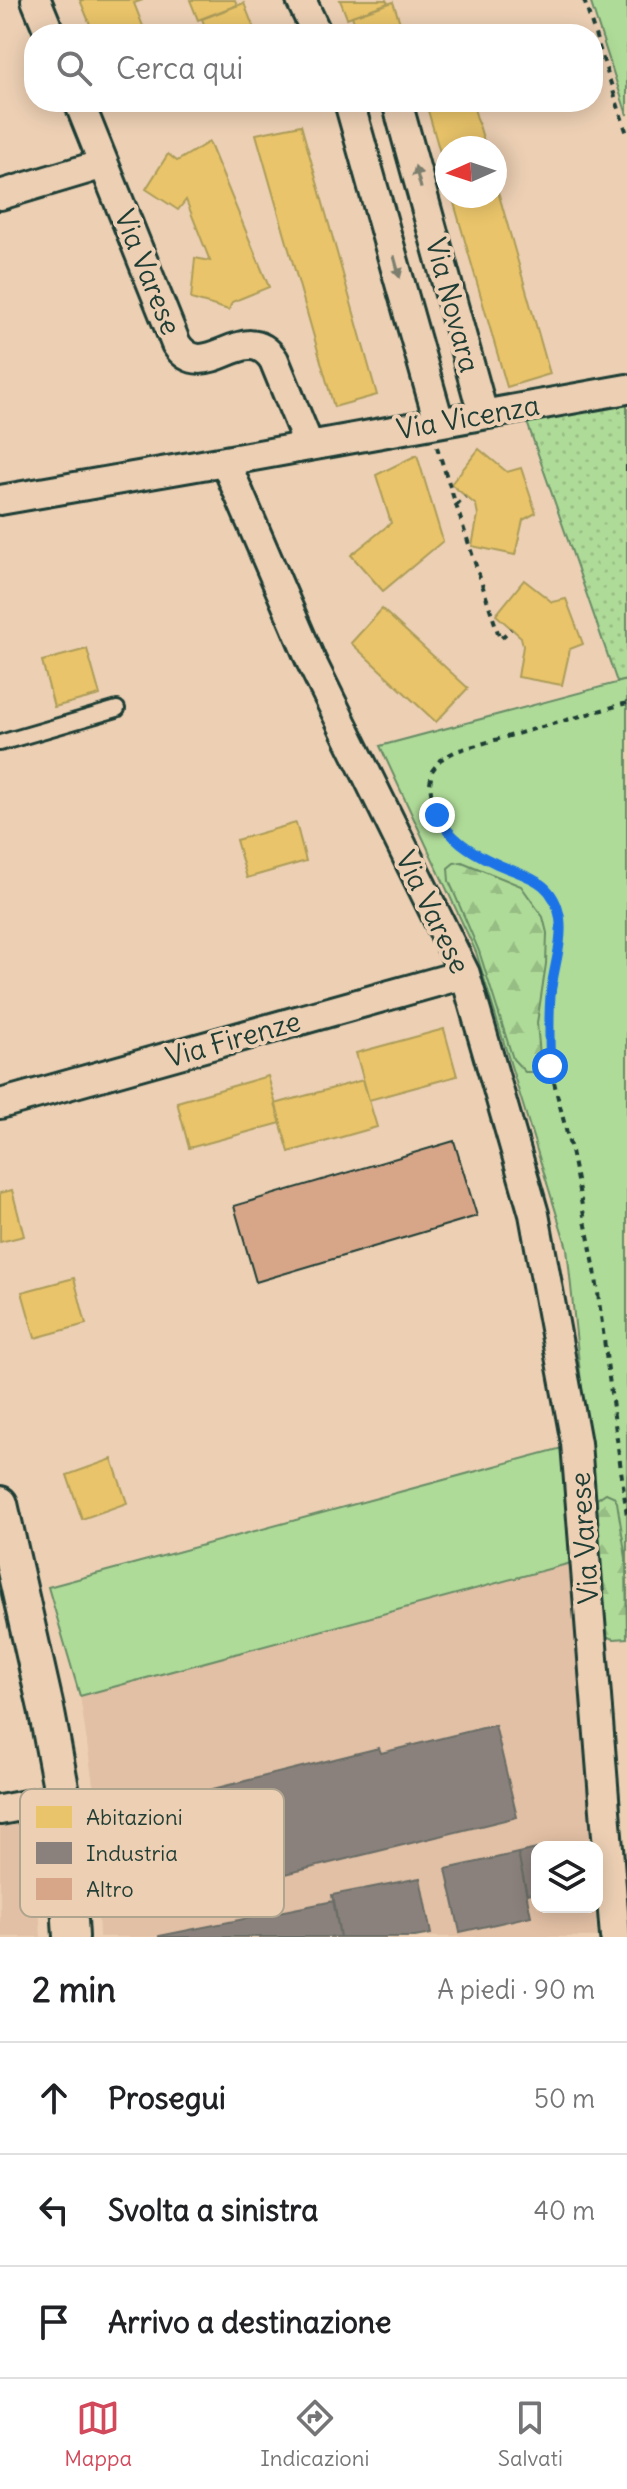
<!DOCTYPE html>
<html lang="it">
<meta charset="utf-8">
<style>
:root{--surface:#fff;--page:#f2f2f2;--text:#202124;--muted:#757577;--line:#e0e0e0;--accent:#d1495b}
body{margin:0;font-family:Delius,sans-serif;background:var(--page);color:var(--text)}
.controls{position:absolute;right:24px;bottom:24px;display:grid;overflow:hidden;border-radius:16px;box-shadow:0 4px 20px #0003}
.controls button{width:72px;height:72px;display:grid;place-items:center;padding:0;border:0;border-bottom:2px solid var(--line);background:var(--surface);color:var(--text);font:40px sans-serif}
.compass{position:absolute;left:435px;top:136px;width:72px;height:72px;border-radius:50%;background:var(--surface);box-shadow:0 4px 20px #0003;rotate:267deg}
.stop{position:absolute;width:24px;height:24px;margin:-18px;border:6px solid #1a73e8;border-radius:50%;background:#fff}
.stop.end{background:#1a73e8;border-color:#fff;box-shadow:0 2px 8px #0008}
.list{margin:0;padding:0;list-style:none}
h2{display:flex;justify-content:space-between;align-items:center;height:104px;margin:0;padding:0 32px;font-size:34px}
h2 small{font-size:26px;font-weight:400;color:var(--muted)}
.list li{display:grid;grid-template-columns:52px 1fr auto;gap:24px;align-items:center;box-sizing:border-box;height:112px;padding:0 32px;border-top:2px solid var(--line)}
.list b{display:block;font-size:30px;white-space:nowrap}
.list em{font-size:26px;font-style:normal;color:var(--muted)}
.icon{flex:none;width:44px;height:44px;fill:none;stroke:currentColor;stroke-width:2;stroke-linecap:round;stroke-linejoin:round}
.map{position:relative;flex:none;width:627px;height:1937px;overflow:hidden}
.search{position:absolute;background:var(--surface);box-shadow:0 4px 20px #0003;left:24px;right:24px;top:24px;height:88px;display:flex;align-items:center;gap:20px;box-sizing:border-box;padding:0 28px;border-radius:32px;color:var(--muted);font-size:30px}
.sheet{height:440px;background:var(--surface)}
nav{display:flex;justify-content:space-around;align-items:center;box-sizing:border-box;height:112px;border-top:2px solid var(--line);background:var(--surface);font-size:22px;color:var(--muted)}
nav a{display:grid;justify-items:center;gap:4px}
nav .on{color:var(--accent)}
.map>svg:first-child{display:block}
.built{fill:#e2c0a5}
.green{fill:#afdb98;stroke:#678c66;stroke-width:2}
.forest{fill:url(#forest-firs);stroke:#678c66;stroke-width:2}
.park{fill:url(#park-dots);stroke:#678c66;stroke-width:2}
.homes{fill:#e9c46a;stroke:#ac9c5a;stroke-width:2}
.industry{fill:#8a817c;stroke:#6a6d66;stroke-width:2}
.building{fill:#d7a689;stroke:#1f3d34;stroke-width:2}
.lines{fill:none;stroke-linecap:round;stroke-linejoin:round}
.service-casing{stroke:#1f3d34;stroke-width:20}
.minor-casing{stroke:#1f3d34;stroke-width:34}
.tertiary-casing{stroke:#1f3d34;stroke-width:40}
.path{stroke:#1f3d34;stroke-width:4;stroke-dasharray:6 6;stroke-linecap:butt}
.service{stroke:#edd0b4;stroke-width:14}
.minor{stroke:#edd0b4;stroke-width:28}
.tertiary{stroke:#edd0b4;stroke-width:34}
.oneway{fill:#7c7f6e}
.route{stroke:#1a73e8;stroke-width:10}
.labels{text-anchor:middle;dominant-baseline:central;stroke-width:8;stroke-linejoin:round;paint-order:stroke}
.street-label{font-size:28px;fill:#1f3d34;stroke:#edd0b4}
.key{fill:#edd0b4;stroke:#afa48e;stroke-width:2}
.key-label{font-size:22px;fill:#1f3d34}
</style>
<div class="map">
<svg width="627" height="1937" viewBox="0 0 627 1937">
<defs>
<pattern id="forest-firs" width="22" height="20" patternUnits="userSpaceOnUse" patternTransform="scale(2)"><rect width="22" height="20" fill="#afdb98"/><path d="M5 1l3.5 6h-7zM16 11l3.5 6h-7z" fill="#96bd84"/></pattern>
<pattern id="park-dots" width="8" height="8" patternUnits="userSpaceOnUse" patternTransform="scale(2)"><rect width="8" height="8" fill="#afdb98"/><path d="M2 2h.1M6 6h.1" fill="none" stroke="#96bd84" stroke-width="1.8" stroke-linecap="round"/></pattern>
</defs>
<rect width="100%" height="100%" fill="#edd0b4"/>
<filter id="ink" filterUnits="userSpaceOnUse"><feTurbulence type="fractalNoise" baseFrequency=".0125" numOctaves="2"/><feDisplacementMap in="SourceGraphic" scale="16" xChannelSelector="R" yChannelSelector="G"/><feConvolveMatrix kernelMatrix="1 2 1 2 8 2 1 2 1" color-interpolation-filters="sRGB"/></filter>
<g filter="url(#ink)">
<path class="built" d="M 571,1563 L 591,1847 L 537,1847 L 537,1907 L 595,1907 L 597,1937 L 99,1937 L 94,1791 L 80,1696 Z
M 34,1820 L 41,1937 L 0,1937 L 0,1828 Z"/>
<path class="green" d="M 590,0 L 627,0 L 627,115 Z
M 627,680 L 627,1628 L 607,1631 L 567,1248 L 476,952 L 380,746 Z
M 562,1448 L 571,1563 L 80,1696 L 48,1587 Z"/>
<path class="forest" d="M 462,862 L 521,886 L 543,917 L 547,933 L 546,964 L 537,1023 L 541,1066 L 537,1072 L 525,1072 L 513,1059 L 479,951 L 449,881 L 448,868 L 454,863 Z
M 606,1493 L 613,1496 L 617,1502 L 626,1558 L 627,1638 L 614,1639 L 605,1636 L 601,1625 L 597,1499 Z"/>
<path class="park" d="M 627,403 L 627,680 L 617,682 L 527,422 Z"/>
<path class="homes" d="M 80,0 L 143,0 L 134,3 L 146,34 L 94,34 Z
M 190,0 L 235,0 L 237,5 L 198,20 Z
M 340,0 L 386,0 L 388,3 L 347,18 Z
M 393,2 L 404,34 L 358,34 L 352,16 Z
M 244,3 L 256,34 L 208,34 L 202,19 Z
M 444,102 L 472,102 L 486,148 L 447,148 L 447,177 L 427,107 Z
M 301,125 L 377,395 L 334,407 L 256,134 Z
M 209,142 L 269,287 L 232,302 L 229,310 L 191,299 L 195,258 L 210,261 L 186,200 L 178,210 L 146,189 L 168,154 L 177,161 Z
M 495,181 L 550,374 L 507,387 L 452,196 L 495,196 Z
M 479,449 L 507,472 L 521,468 L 536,513 L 523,520 L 515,555 L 472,546 L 478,515 L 476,505 L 451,484 Z
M 417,455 L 443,541 L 383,591 L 351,555 L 391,523 L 376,475 Z
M 524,580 L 552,602 L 566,599 L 583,644 L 570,649 L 562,685 L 518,677 L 523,646 L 521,637 L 496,615 Z
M 382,609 L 468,688 L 436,722 L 351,643 Z
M 87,649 L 100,695 L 54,707 L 42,661 Z
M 296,823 L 306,861 L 247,878 L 236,840 Z
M 444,1029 L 457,1076 L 369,1100 L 356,1053 Z
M 268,1076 L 281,1123 L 189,1148 L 177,1102 Z
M 363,1080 L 377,1127 L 289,1152 L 275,1104 Z
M 12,1190 L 24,1236 L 0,1242 L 0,1193 Z
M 74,1278 L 86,1324 L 35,1338 L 22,1292 Z
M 112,1459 L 127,1503 L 82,1519 L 67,1475 Z"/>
<path class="industry" d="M 495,1725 L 517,1817 L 163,1904 L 140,1807 L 379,1748 L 381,1753 Z
M 537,1849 L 537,1892 L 527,1894 L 518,1853 Z
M 518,1853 L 531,1916 L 460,1932 L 446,1869 Z
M 420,1878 L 431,1934 L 415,1937 L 340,1937 L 332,1895 Z
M 334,1901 L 340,1937 L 159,1937 L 159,1936 Z"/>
<path class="building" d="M 454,1141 L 477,1216 L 256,1282 L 234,1206 Z"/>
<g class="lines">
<g class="service-casing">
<path id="service" d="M 0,743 L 117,709"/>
</g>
<g class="minor-casing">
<path id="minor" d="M 36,0 L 50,34
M 301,0 L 317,34
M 79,102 L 176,344 C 205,388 245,316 274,360 L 309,446 L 225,461 L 311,661 L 465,974 L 534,1214 L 576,1443 L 615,1937
M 349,102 L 439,422
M 397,102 L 483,414
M 0,195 L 104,164
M 309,446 L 627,389
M 0,500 L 225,461
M 0,1104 L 465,974
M 0,1810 L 63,1798"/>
</g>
<g class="tertiary-casing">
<path id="tertiary" d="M 0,1504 L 46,1708 L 63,1798 L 71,1937"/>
</g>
<path class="path" d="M 584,0 L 627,134
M 437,447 L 500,639 L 511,629
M 627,465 L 627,472
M 456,506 L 465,497
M 627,703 L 456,751 L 440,760 L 432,771 L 430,784 L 432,800 L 443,826 L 452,837 L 472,851 L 497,864 L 527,874 L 540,883 L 557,904 L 561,938 L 551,992 L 550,1066 L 570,1146 L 595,1270 L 627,1516"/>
<use href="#service" class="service"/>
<use href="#minor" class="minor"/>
<use href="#tertiary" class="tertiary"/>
</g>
<defs><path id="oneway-solid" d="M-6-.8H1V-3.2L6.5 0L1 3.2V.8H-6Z" transform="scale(2)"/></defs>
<g class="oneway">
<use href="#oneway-solid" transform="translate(418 177) rotate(-105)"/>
<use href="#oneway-solid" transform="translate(397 267) rotate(75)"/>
</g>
</g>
<g class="lines" filter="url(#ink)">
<path class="route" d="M 437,815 C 450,838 469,851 493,862 C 523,877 553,877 560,918 C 563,943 554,966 551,991 C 548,1016 550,1041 550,1066"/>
</g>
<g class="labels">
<g class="street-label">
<text transform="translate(148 272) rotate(68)">Via Varese</text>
<text transform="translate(453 305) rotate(75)">Via Novara</text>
<text transform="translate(468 417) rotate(-10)">Via Vicenza</text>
<text transform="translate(433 912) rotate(64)">Via Varese</text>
<text transform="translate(233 1039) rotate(-16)">Via Firenze</text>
<text transform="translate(584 1538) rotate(-94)">Via Varese</text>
</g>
</g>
<rect x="20" y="1789" width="264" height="128" rx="12" class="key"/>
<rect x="36" y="1806" width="36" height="22" fill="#e9c46a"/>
<rect x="36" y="1842" width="36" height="22" fill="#8a817c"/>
<rect x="36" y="1878" width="36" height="22" fill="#d7a689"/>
<g class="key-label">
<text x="86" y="1825">Abitazioni</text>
<text x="86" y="1861">Industria</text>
<text x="86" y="1897">Altro</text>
</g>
</svg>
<div class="controls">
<button><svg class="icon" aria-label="layers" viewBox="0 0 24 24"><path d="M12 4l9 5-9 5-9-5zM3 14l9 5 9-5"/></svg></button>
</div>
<svg class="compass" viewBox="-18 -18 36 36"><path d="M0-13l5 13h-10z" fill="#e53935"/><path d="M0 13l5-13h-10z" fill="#757577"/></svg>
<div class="stop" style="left:550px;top:1066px"></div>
<div class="stop end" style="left:437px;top:815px"></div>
<div class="search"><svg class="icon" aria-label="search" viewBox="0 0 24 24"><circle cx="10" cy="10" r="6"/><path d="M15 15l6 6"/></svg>Cerca qui</div>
</div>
<section class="sheet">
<h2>2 min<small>A piedi · 90 m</small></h2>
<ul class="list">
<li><svg class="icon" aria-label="ahead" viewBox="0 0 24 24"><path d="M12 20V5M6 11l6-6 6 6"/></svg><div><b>Prosegui</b></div><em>50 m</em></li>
<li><svg class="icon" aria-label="left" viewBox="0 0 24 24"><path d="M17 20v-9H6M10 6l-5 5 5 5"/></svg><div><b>Svolta a sinistra</b></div><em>40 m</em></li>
<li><svg class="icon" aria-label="arrive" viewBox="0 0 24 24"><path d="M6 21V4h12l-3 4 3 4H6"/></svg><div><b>Arrivo a destinazione</b></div></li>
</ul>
</section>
<nav>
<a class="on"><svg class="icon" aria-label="map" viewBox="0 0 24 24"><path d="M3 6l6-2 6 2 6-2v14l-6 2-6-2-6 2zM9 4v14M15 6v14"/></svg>Mappa</a>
<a><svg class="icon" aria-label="directions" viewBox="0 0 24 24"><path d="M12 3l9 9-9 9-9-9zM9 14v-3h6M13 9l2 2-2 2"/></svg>Indicazioni</a>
<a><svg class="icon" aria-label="saved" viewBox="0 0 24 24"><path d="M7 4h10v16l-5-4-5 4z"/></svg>Salvati</a>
</nav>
